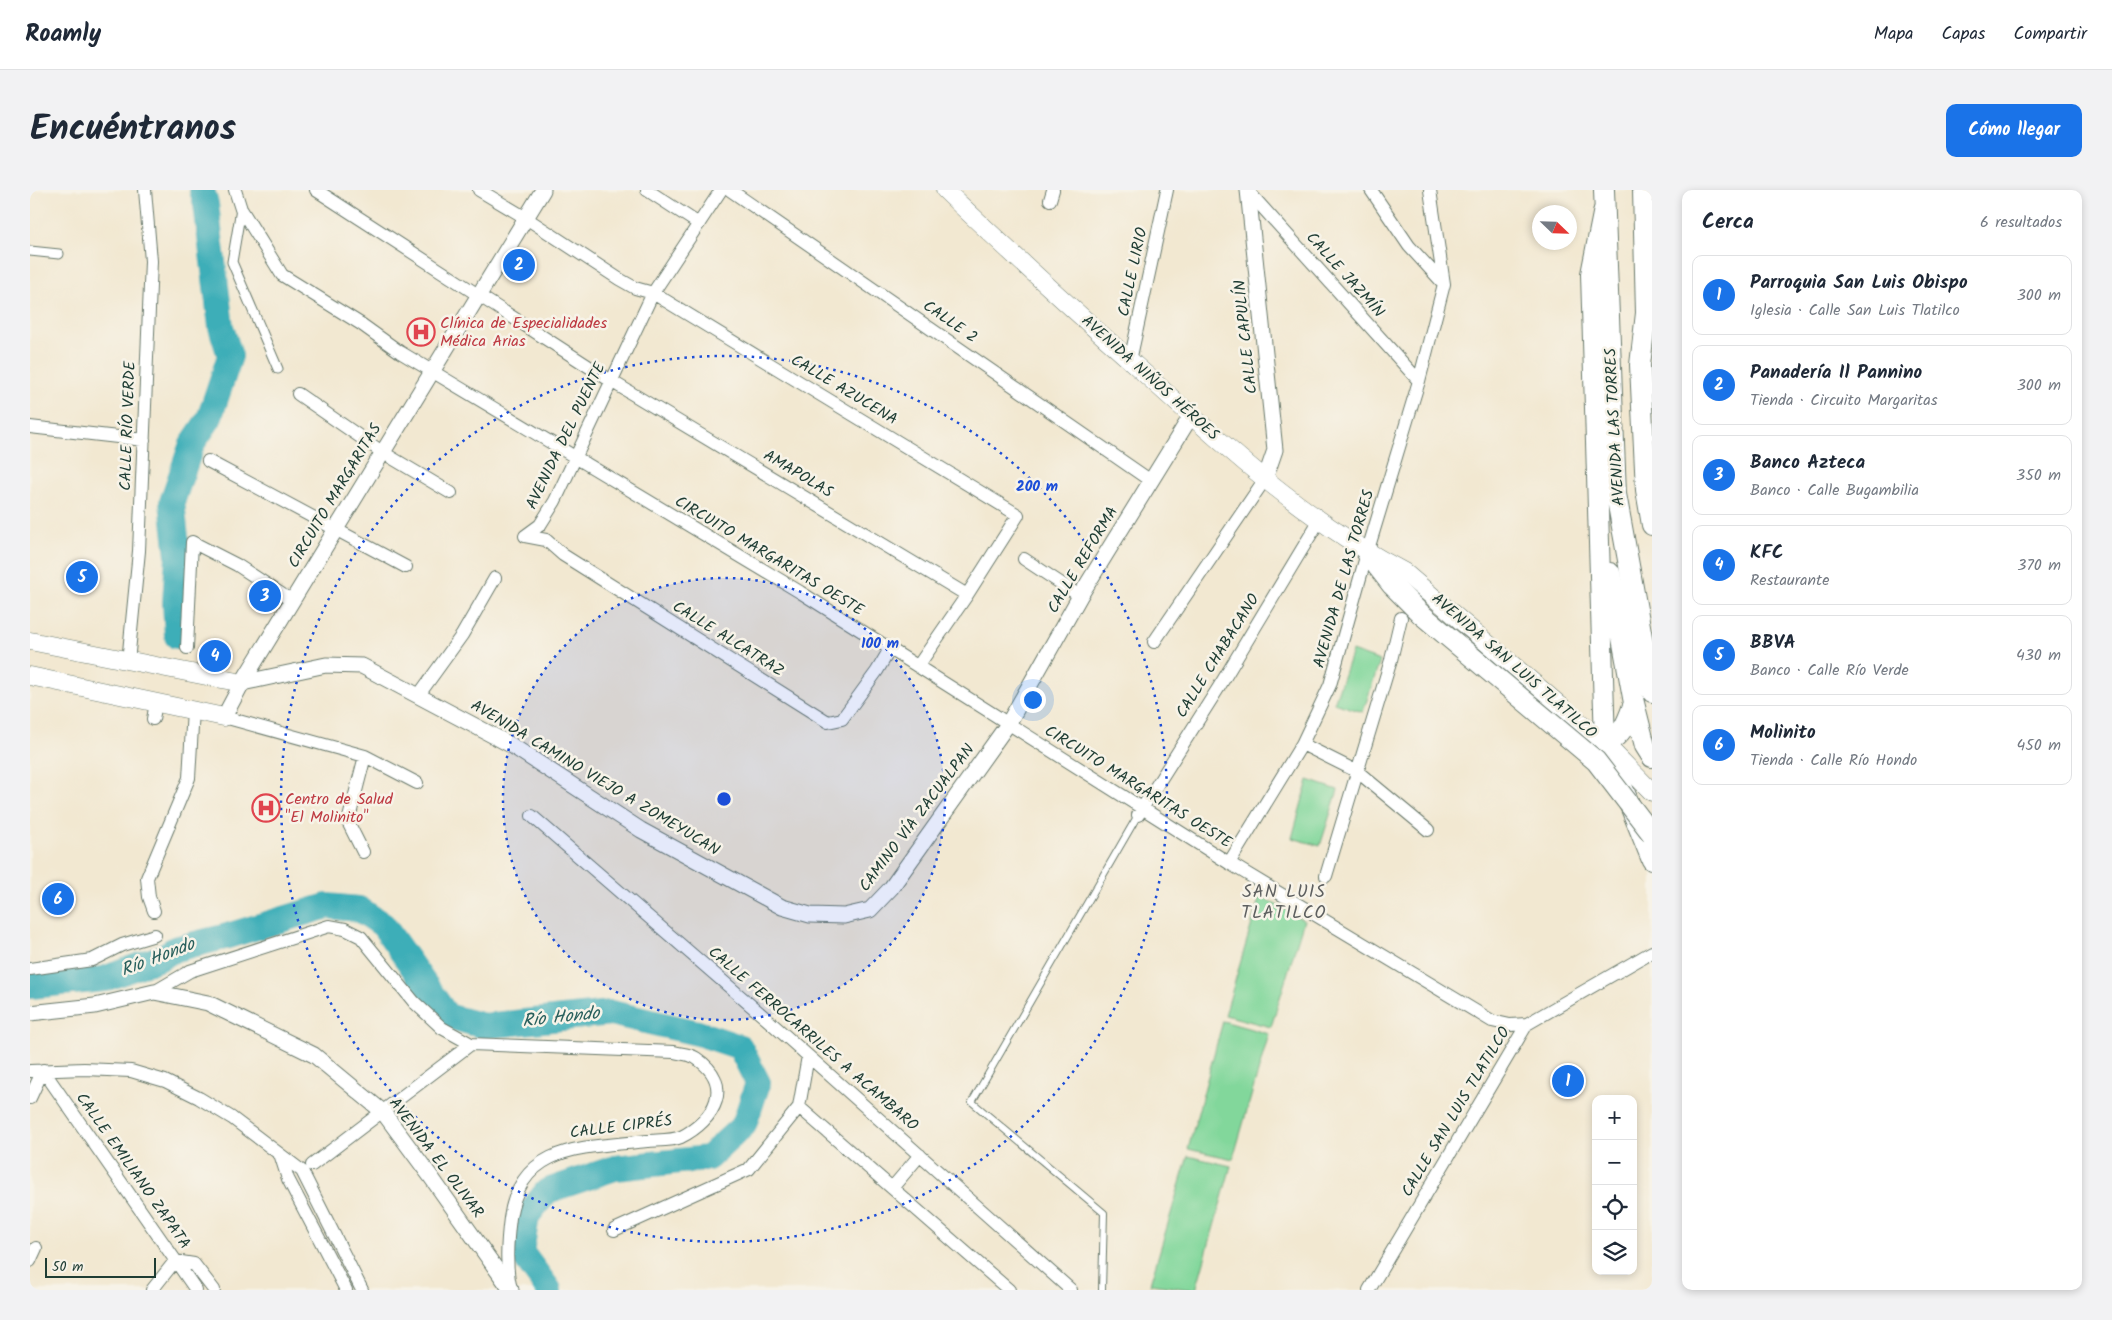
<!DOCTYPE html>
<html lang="es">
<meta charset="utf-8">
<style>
:root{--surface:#fff;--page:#f2f2f3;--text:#1f2937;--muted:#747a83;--line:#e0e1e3;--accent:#1a73e8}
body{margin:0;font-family:Kalam,sans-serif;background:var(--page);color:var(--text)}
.controls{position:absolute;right:15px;bottom:15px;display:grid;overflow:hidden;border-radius:10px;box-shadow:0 2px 8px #0003}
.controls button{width:45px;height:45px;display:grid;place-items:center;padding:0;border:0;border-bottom:1px solid var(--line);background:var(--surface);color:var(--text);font:25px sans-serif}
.compass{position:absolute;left:1502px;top:15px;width:45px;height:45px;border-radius:50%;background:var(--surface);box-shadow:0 2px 8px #0003;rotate:113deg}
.scale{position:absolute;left:15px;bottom:12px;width:111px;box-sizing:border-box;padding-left:5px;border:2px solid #1f3d34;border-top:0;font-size:14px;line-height:18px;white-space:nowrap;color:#1f3d34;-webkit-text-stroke:4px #f7f3e8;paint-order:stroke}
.you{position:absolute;left:1002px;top:509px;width:18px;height:18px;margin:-12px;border:4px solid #fff;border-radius:50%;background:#1a73e8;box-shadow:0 0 0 8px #1a73e833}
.badge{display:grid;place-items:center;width:32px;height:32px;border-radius:50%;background:var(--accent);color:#fff;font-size:16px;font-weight:700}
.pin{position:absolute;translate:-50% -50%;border:2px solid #fff;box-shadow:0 1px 5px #0006}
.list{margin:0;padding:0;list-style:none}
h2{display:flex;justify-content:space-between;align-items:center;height:65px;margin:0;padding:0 20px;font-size:21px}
h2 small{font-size:16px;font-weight:400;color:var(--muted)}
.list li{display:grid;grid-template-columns:32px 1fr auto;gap:15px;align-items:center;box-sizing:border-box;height:80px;margin:0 10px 10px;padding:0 10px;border:1px solid var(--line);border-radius:10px}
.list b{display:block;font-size:19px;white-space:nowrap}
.list p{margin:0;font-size:16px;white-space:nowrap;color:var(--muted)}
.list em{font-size:16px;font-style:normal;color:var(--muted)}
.icon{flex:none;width:28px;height:28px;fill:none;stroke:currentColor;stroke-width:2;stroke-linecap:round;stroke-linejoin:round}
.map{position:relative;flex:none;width:1622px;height:1100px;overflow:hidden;border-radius:10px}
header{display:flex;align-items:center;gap:30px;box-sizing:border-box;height:70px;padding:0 25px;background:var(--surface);border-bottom:1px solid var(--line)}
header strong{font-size:24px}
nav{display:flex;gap:28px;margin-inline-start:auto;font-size:18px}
.intro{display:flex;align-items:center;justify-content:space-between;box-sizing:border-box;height:120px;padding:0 30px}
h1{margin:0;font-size:35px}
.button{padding:12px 22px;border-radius:10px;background:var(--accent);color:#fff;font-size:18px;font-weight:700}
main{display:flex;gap:30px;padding:0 30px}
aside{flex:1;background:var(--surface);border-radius:10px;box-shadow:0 2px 8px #0003}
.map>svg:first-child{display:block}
.green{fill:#82d79b;stroke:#508a68}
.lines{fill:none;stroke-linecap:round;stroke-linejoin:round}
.river{stroke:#3daeb8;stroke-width:26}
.service-casing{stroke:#69796b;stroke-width:8}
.pedestrian-casing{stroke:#69796b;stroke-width:11}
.minor-casing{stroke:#69796b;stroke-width:14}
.tertiary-casing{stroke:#69796b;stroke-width:17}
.secondary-casing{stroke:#69796b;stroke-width:19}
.trunk-casing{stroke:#69796b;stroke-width:22}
.service{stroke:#fff;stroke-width:6}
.pedestrian{stroke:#fff;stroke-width:9}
.minor{stroke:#fff;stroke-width:12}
.tertiary{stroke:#fff;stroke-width:15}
.secondary{stroke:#fff;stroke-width:18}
.trunk{stroke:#fff;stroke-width:20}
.trunk-bridge-casing{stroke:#69796b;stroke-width:22;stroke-linecap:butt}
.trunk-bridge{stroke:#fff;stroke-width:20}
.ring{fill:none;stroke:#1d4ed8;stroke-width:2.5;stroke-dasharray:2.5 5}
.labels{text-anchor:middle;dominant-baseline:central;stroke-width:5;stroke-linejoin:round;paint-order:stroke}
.street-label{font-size:16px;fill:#1f3d34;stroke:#f7f3e8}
.health-label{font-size:16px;fill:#be3a42;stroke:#f7f3e8;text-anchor:start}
.neighbourhood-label{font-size:18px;letter-spacing:1px;fill:#5e6060;stroke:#f7f3e8}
.water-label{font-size:18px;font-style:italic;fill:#285f5c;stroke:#f7f3e8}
.centre{fill:#1d4ed8;stroke:#f7f3e8;stroke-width:2.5}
.ring-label{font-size:15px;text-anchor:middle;font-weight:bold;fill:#1d4ed8;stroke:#f7f3e8;stroke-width:5;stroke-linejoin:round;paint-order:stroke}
</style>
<header>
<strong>Roamly</strong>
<nav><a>Mapa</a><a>Capas</a><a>Compartir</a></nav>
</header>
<div class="intro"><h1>Encuéntranos</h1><a class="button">Cómo llegar</a></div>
<main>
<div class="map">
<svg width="1622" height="1100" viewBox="0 0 1622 1100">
<rect width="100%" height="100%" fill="#f7f3e8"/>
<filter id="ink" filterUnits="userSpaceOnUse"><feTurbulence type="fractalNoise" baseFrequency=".02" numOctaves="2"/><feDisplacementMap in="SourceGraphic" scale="10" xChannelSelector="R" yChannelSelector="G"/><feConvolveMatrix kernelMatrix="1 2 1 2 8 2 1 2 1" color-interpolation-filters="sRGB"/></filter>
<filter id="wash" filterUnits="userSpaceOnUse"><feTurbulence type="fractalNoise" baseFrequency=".0096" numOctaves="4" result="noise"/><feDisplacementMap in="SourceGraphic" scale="20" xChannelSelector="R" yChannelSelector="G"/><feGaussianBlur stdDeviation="1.12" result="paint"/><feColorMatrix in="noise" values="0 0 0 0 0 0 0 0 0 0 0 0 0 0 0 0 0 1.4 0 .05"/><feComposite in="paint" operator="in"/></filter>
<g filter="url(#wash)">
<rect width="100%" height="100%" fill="#f2e8d1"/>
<path class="green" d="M 1322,461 L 1350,471 L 1333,522 L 1304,513 Z
M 1278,590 L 1308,600 L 1290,656 L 1262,648 Z
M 1230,706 L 1274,730 L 1241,837 L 1195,825 Z
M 1193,831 L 1239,844 L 1203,969 L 1158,959 Z
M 1158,966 L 1201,976 L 1166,1100 L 1120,1094 Z"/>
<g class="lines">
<path class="river" d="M 147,446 L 145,413 L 148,366 L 142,312 L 162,254 L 179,229 L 200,166 L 191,137 L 176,14 L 172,0
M 0,796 L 74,789 L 132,767 L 145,759 L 194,747 L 297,716 L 329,719 L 353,735 L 417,826 L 454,836 L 581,823 L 668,843 L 710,857 L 728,893 L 714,935 L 678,968 L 585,978 L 517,1001 L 497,1026 L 491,1062 L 519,1100"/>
</g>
</g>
<g filter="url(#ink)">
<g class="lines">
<g class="service-casing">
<path id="service" d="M 1072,1100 L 1074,1023 L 942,912 L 1108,625"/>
</g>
<g class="pedestrian-casing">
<path id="pedestrian" d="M 211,19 L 202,72 L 248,179
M 0,61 L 29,64"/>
</g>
<g class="minor-casing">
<path id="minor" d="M 205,0 L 211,19 L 252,85 L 331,134 L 370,162 L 770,402 L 1199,673 L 1462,831 L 1480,835 L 1497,834
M 286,0 L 581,191 L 937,405
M 449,0 L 496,28 L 589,89 L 605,98 L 623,103 L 988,325 L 937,405 L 888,476
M 617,0 L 669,34
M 700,0 L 1121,291
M 1217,0 L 1389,191
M 1341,0 L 1379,56 L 1414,94
M 1020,10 L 1023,0
M 1100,171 L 1137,0
M 268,204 L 352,262 L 421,303
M 0,237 L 114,250
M 178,271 L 376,377
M 495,346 L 516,350 L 533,365 L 798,532 L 812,529 L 847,481 L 860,459
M 495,346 L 510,335 L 525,311 L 623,103 L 691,0
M 994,369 L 1050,406
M 1124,452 L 1235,289
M 157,458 L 162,352 L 207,375 L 262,411
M 98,472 L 109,361 L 121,71 L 115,0
M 388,506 L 432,445 L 465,388
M 194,527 L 335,566 L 387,593
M 123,529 L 126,513
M 1272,554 L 1328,582 L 1398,640
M 1108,625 L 1189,497 L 1289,331
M 502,626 L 740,832 L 1041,1100
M 333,662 L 318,632 L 335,566
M 1199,673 L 1272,554 L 1300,495 L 1337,363 L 1389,191 L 1414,94 L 1400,0
M 1296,686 L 1361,470 L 1371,428
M 124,721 L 119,707 L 117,688 L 159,588 L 163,520
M 0,779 L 62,770 L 92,755 L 125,745
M 124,802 L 160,781 L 299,736 L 315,739 L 331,747 L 384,812 L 412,838 L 441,854 L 644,862 C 651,864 660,864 666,868 C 705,894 685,930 651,947 C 642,951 627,950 617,951 C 558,958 491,952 480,1028 C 477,1051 475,1077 481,1099
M 13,880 L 166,1100
M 0,881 L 54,879 L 101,881 L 135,891 L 169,908 L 202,928 L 272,981 L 332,1100
M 0,908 L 13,880
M 769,917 L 979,1100
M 251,967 L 258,989 L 316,1100
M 282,975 L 441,854
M 862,998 L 890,965
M 584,1040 L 719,979 L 769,917 L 778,866
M 0,1071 L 6,1058
M 122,1100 L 145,1071 L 164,1074 L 184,1100
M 1339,1100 L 1497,834 L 1622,762"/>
</g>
<g class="tertiary-casing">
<path id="tertiary" d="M 1218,0 L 1245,260 L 1235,289
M 212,493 L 296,475 L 332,476 L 481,555 L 611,640 L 752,717 L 780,725 L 814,726 L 840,720 L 861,698 L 978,534 L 1050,406 L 1161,226
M 194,527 L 212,493 L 513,0
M 0,823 L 65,816 L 124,802 L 178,813 L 284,865 L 353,922 L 401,987 L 481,1100"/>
</g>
<g class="secondary-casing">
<path id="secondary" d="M 915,0 C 979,62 1046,122 1113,182 C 1194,256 1276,331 1374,382 L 1575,554 L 1622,602
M 0,451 L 212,493
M 0,486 L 194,527"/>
</g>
<g class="trunk-casing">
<path id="trunk" d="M 1574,0 L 1586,304 L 1622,502
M 1613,0 L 1616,123 L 1610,175 L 1616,300 L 1622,335
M 1574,19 L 1561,84 L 1575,554 L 1622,670
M 1337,363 L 1362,395 L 1391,424
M 1580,383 L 1604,513 L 1615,556 L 1622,567
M 1575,554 C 1594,544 1597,532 1604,513"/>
</g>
<use href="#service" class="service"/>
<use href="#pedestrian" class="pedestrian"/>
<use href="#minor" class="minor"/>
<use href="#tertiary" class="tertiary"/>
<use href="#secondary" class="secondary"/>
<use href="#trunk" class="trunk"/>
<g class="trunk-bridge-casing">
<path id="trunk-bridge" d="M 1391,424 L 1566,571 L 1622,644"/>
</g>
<use href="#trunk-bridge" class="trunk-bridge"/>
</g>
</g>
<circle cx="694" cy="609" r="221" fill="#1d4ed8" fill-opacity=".12"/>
<g class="ring">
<circle cx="694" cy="609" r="221"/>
<circle cx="694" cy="609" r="443"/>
</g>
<defs>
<g id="hospital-ring" transform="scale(1.4375)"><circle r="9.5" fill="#f7f3e8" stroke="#e0444e" stroke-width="1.5"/><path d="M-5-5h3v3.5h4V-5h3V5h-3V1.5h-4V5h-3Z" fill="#e0444e"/></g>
</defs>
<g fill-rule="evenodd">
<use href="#hospital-ring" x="391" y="142"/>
<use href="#hospital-ring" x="236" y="618"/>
</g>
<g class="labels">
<g class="street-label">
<text transform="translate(1103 82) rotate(-78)">CALLE LIRIO</text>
<text transform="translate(1315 85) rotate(48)">CALLE JAZMÍN</text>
<text transform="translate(920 132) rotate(35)">CALLE 2</text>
<text transform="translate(1216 147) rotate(-96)">CALLE CAPULÍN</text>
<text transform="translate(1120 188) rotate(42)">AVENIDA NIÑOS HÉROES</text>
<text transform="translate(814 200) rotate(31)">CALLE AZUCENA</text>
<text transform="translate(98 236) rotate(-88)">CALLE RÍO VERDE</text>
<text transform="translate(1585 237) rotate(-93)">AVENIDA LAS TORRES</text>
<text transform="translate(536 246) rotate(-64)">AVENIDA DEL PUENTE</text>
<text transform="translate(768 284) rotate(31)">AMAPOLAS</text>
<text transform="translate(305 306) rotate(-59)">CIRCUITO MARGARITAS</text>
<text transform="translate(739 366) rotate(31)">CIRCUITO MARGARITAS OESTE</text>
<text transform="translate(1053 370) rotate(-59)">CALLE REFORMA</text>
<text transform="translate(1314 389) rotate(-74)">AVENIDA DE LAS TORRES</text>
<text transform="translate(698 449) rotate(32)">CALLE ALCATRAZ</text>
<text transform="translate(1188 466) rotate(-58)">CALLE CHABACANO</text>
<text transform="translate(1484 476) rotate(41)">AVENIDA SAN LUIS TLATILCO</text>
<text transform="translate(565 588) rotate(31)">AVENIDA CAMINO VIEJO A ZOMEYUCAN</text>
<text transform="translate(1108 597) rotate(32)">CIRCUITO MARGARITAS OESTE</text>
<text transform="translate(887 628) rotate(-53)">CAMINO VÍA ZACUALPAN</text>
<text transform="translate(783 849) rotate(41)">CALLE FERROCARRILES A ACAMBARO</text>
<text transform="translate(1426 922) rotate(-59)">CALLE SAN LUIS TLATILCO</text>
<text transform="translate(591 937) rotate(-7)">CALLE CIPRÉS</text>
<text transform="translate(406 968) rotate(53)">AVENIDA EL OLIVAR</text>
<text transform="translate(103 981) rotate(55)">CALLE EMILIANO ZAPATA</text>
</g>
<g class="health-label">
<text x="410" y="133">Clínica de Especialidades<tspan x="410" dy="18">Médica Arias</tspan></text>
<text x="255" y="609">Centro de Salud<tspan x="255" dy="18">"El Molinito"</tspan></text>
</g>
<g class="neighbourhood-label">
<text x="1254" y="702">SAN LUIS<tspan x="1254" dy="21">TLATILCO</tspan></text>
</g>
<g class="water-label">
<text transform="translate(128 768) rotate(-21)">Río Hondo</text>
<text transform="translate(531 828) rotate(-6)">Río Hondo</text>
</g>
</g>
<circle cx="694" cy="609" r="8" class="centre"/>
<g class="ring-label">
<text x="1007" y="301">200 m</text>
<text x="850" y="458">100 m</text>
</g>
</svg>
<div class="controls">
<button>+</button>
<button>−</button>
<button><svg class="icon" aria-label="locate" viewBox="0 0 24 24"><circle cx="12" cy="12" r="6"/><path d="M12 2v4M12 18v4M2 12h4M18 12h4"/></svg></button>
<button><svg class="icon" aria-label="layers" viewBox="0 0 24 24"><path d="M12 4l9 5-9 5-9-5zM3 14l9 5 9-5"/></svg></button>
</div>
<svg class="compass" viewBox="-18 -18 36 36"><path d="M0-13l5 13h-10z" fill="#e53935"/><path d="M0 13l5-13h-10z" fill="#747a83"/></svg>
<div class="scale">50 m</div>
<div class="you"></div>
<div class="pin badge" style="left:1538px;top:891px">1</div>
<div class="pin badge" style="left:489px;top:75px">2</div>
<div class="pin badge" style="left:235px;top:406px">3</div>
<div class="pin badge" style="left:185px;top:466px">4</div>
<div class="pin badge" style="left:52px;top:387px">5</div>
<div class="pin badge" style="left:28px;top:709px">6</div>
</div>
<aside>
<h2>Cerca<small>6 resultados</small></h2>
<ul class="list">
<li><span class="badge">1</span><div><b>Parroquia San Luis Obispo</b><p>Iglesia · Calle San Luis Tlatilco</p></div><em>300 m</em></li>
<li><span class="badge">2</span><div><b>Panadería Il Pannino</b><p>Tienda · Circuito Margaritas</p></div><em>300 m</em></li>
<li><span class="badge">3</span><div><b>Banco Azteca</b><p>Banco · Calle Bugambilia</p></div><em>350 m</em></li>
<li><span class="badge">4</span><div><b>KFC</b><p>Restaurante</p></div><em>370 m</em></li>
<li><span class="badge">5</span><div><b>BBVA</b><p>Banco · Calle Río Verde</p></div><em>430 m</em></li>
<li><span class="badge">6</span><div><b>Molinito</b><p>Tienda · Calle Río Hondo</p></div><em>450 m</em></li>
</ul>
</aside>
</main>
